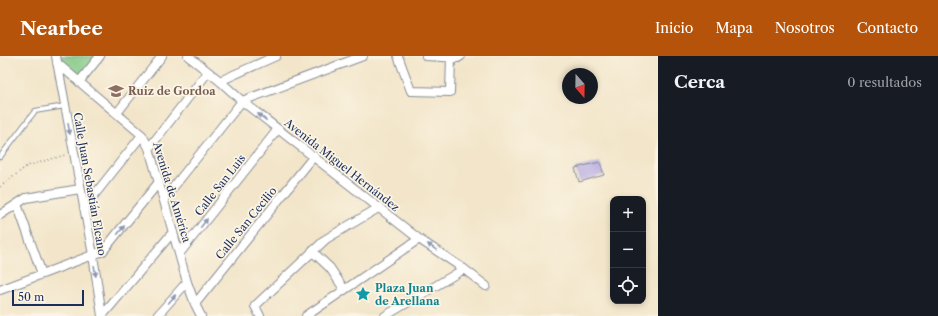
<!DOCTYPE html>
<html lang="es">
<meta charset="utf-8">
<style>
:root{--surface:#171b24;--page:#20242c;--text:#f1f3f6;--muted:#9ea1a6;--line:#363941;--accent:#b45309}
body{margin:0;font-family:"Libre Caslon Text",serif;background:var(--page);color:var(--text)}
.controls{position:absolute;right:12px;bottom:12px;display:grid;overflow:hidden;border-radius:8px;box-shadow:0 2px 6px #0003}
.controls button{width:36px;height:36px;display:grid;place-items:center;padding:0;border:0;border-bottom:1px solid var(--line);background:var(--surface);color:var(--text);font:20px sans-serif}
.compass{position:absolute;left:562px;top:12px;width:36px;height:36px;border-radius:50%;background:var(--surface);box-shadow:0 2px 6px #0003;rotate:160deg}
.scale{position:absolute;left:12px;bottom:10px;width:72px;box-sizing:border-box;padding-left:4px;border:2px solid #1b2f5e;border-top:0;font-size:11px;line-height:14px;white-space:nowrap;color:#1b2f5e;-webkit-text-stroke:3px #fcf5e5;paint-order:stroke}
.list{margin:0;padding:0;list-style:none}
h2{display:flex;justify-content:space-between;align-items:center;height:52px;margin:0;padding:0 16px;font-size:17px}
h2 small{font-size:13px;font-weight:400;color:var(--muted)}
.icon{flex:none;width:22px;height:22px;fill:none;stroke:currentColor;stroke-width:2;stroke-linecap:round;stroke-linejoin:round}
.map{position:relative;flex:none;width:658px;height:260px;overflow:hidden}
header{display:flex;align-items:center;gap:24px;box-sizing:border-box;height:56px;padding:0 20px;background:var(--accent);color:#fff}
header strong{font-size:19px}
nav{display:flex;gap:22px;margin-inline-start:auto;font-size:14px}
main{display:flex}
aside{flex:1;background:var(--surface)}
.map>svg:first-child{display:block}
.green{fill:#7fc784;stroke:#4d7b71}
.building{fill:#a79be1}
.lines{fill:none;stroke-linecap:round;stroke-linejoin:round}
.lane-casing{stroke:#868a94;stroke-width:6}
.street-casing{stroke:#868a94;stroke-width:10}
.path{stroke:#868a94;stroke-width:1.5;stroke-dasharray:1 3;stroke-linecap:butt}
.lane{stroke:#fff;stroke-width:4}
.street{stroke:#fff;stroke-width:8}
.oneway{fill:#8d97ae}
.labels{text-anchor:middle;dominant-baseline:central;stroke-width:3.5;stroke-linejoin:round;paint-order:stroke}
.education-label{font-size:11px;font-weight:bold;fill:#785e54;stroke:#fcf5e5;text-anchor:start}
.street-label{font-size:11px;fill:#1b2f5e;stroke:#fcf5e5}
.culture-label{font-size:11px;font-weight:bold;fill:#0d838f;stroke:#fcf5e5;text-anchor:start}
</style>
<header>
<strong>Nearbee</strong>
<nav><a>Inicio</a><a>Mapa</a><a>Nosotros</a><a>Contacto</a></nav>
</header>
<main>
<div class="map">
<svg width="658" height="260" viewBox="0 0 658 260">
<rect width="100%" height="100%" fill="#fcf5e5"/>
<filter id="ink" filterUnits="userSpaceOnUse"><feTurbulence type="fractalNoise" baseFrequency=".025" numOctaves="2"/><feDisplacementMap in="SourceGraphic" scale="8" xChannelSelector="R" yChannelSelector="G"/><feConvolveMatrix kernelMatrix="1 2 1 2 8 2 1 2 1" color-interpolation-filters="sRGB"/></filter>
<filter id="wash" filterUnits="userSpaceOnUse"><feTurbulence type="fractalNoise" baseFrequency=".012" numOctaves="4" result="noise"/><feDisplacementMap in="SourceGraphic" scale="16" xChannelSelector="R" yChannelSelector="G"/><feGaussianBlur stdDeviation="0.9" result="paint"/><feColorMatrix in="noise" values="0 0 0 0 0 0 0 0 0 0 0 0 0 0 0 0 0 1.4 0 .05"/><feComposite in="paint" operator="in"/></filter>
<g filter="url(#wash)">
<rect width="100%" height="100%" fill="#f2e5c9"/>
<path class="green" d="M 56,0 L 100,0 L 79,26 Z"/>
<g id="blocks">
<path class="building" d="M 600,106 L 604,119 L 579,126 L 575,112 Z"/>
</g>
</g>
<g filter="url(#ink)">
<use href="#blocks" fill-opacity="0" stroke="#868a94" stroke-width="1"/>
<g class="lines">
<g class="lane-casing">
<path id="lane" d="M 0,101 L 35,55 L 65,50"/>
</g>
<g class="street-casing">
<path id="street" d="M 56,0 L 93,199 L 102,260
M 188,0 L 220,25 L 242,45 L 419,183 L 464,213 L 486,230
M 398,0 L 411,35 L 450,36 L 451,1
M 426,0 L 458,2 L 461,0
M 57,7 L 142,79 L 149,92 L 187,226 L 195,248 L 201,260
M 220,25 L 276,0
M 79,26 L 100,0
M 117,57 L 162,0
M 149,92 L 208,16
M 164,143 L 242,45 L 363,0
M 17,148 L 42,218
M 84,152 L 142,79
M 0,159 L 26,142 L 80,133
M 312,195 L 330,212 L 344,233
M 180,197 L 278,73
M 0,234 L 103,195 L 159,126
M 195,248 L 314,100
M 102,260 L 173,176
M 157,260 L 187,226
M 260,260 L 255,250 L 326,183 L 380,151
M 306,260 L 419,183
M 385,260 L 464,213"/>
</g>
<path class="path" d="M 0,131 L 27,110 L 65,99"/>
<use href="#lane" class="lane"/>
<use href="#street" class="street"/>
</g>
<defs><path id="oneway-solid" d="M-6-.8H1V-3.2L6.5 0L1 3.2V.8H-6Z"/></defs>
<g class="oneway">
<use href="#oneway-solid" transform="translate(262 61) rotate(-142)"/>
<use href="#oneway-solid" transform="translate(69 73) rotate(80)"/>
<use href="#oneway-solid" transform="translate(204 167) rotate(-52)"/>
<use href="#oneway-solid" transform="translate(121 174) rotate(-51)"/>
<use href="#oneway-solid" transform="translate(432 191) rotate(-146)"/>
<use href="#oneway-solid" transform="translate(95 215) rotate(81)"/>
<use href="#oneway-solid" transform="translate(172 243) rotate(-49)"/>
</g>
</g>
<defs>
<g id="school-bare" transform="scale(1.2)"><path d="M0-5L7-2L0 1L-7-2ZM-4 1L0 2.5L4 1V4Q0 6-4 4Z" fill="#8d6e63" stroke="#fcf5e5" stroke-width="2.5" paint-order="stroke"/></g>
<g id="sight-bare" transform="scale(1.2)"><path d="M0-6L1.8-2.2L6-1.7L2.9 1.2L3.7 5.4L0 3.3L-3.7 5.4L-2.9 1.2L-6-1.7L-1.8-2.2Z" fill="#0f9aa8" stroke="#fcf5e5" stroke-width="2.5" paint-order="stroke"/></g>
</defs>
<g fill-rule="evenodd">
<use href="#school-bare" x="116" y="35"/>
<use href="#sight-bare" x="363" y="238"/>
</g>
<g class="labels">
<g class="education-label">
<text x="128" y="35">Ruiz de Gordoa</text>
</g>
<g class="street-label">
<text transform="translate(342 109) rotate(38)">Avenida Miguel Hernández</text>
<text transform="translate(90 128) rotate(80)">Calle Juan Sebastián Elcano</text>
<text transform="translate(220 129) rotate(-52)">Calle San Luis</text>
<text transform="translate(172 136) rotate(73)">Avenida de América</text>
<text transform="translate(246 167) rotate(-51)">Calle San Cecilio</text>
</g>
<g class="culture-label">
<text x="375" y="232">Plaza Juan<tspan x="375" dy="13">de Arellana</tspan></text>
</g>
</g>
</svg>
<div class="controls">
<button>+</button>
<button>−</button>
<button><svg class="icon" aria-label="locate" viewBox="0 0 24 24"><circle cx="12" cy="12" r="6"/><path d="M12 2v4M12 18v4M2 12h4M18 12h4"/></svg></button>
</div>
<svg class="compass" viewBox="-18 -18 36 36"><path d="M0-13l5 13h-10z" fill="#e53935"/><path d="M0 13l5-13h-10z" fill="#9ea1a6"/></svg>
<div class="scale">50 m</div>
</div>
<aside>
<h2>Cerca<small>0 resultados</small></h2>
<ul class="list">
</ul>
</aside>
</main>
